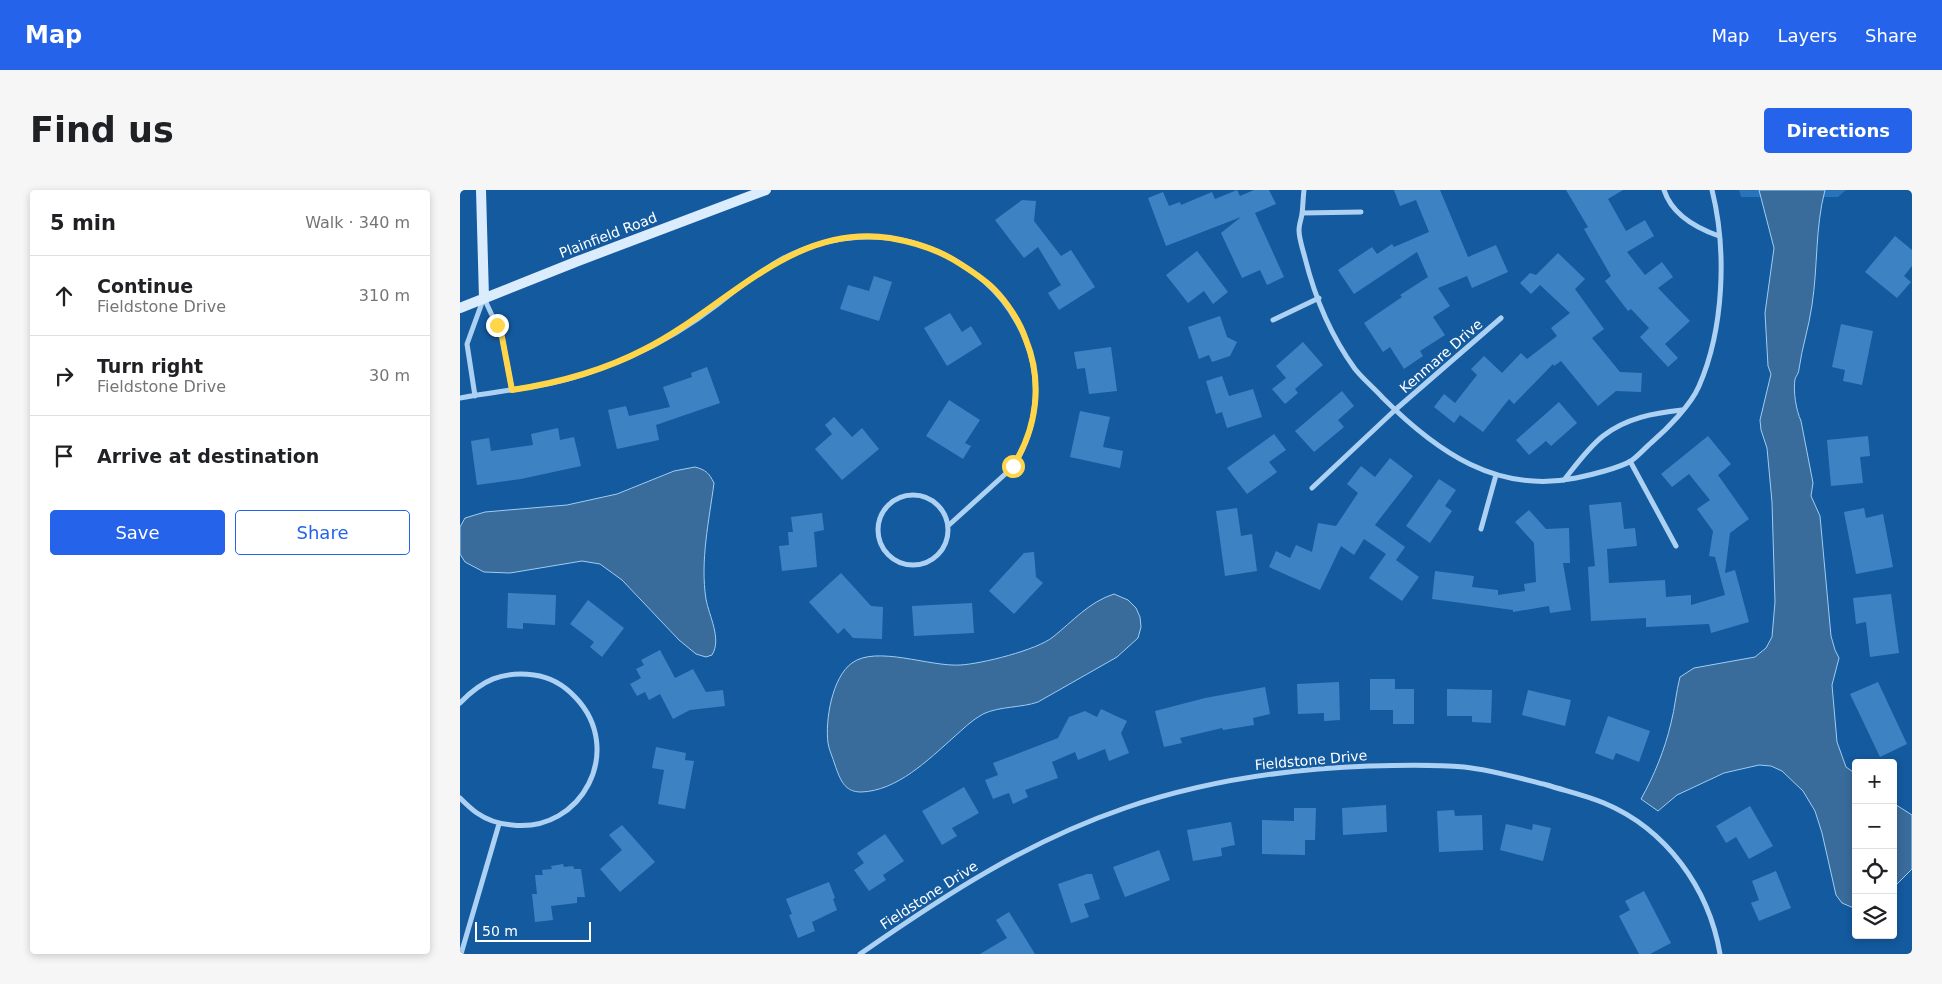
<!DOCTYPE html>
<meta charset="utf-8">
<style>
:root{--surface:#fff;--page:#f6f6f6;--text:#202124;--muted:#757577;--line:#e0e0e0;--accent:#2563eb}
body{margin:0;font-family:"DejaVu Sans",sans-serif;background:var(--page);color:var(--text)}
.controls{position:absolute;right:15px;bottom:15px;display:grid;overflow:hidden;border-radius:5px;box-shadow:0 2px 8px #0003}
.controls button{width:45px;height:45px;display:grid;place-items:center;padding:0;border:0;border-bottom:1px solid var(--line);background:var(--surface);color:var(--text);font:25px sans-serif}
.scale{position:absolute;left:15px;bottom:12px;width:116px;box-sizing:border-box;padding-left:5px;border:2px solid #fff;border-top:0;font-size:14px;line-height:18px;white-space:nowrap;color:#fff;-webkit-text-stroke:4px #145a9e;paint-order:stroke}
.stop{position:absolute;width:15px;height:15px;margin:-11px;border:4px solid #ffd54a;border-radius:50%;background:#fff}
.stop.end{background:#ffd54a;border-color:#fff;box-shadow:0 1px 5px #0008}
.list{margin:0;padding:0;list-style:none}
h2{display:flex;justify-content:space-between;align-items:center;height:65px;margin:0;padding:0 20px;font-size:21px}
h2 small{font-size:16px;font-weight:400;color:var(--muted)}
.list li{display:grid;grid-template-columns:32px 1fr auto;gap:15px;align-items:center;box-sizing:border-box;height:80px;padding:0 20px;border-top:1px solid var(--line)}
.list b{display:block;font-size:19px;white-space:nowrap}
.list p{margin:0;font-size:16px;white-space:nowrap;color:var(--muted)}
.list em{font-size:16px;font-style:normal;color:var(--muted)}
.actions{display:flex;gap:10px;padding:15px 20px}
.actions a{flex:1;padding:11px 0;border:1px solid var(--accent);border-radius:5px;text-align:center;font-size:18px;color:var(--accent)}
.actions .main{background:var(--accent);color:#fff}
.icon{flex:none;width:28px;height:28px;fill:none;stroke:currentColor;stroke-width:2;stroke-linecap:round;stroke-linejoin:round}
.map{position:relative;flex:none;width:1452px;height:764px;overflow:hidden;border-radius:5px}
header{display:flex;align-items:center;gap:30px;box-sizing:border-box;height:70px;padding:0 25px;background:var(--accent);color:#fff}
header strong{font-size:24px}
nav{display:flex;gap:28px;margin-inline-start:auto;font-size:18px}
.intro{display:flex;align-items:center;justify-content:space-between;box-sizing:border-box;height:120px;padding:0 30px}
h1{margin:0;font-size:35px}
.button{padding:12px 22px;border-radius:5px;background:var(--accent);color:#fff;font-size:18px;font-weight:700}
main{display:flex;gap:30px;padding:0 30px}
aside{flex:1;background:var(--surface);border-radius:5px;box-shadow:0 2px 8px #0003}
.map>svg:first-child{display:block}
.green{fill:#2874bc}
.water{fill:#396b9b;stroke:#9ecdf6}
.building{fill:#3d83c4}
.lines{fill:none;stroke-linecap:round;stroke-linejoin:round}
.street{stroke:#acd1f3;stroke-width:5}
.secondary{stroke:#dbecfd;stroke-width:10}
.route{stroke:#ffd54a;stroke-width:6}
.labels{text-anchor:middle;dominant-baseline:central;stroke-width:4.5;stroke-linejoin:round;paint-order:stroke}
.street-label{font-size:14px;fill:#fff;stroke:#145a9e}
</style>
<header>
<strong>Map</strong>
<nav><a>Map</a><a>Layers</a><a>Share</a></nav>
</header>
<div class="intro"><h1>Find us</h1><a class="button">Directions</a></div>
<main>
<aside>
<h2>5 min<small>Walk · 340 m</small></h2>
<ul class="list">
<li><svg class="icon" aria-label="ahead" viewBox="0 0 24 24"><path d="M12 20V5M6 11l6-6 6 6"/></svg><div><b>Continue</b><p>Fieldstone Drive</p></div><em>310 m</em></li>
<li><svg class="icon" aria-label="right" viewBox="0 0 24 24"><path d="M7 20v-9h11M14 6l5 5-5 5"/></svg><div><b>Turn right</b><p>Fieldstone Drive</p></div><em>30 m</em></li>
<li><svg class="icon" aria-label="arrive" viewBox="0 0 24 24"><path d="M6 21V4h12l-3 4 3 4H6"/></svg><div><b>Arrive at destination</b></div></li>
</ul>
<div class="actions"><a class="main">Save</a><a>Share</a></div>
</aside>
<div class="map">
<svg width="1452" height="764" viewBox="0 0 1452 764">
<rect width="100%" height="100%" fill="#145a9e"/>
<path class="green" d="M 1279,0 L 1386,0 L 1378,7 L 1281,7 Z"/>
<path class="water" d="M 1299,0 L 1365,0 C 1355,38 1358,76 1352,115 C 1349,137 1342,157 1339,179 C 1339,183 1336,186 1335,189 C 1333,201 1336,220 1341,231 L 1353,293 L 1351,306 L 1360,326 L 1371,446 L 1375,460 L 1379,468 L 1372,495 L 1377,552 L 1386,577 L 1396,584 L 1396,719 L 1382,713 L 1376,705 L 1362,643 L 1355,621 L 1343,601 L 1322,581 L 1311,576 L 1299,575 L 1264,583 L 1217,605 L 1198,621 L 1181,609 C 1194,586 1205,559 1211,533 C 1215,518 1216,502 1220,487 L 1234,478 L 1295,467 L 1306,458 L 1312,447 L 1315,412 L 1312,312 L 1307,258 L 1301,240 L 1300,230 L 1311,184 L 1308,176 L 1305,123 L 1314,58 Z
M 235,277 C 246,280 249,283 254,293 C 249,331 240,371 246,409 C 249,426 262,449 252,465 L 246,467 L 236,464 L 219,450 L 162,390 L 140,374 L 122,371 L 50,383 L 24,382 L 5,372 L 0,364 L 0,337 L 5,328 L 25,322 L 107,315 L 157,304 L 214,281 Z
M 654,404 L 668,410 L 676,418 L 680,427 L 681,437 L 678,448 L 657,467 L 578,512 C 561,518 540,516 523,524 C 512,530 503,539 494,547 C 468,570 437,601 401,602 C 384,602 380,589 375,575 C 373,568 369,560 368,553 C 365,531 372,487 392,473 C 416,455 470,477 500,475 C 521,474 577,460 593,447 C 613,431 629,412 654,404 Z
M 1433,613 L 1452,625 L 1452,679 L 1433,698 Z"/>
<path class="building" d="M 777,0 L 780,6 L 794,0 L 809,0 L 816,14 L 795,23 L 824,87 L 807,95 L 800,80 L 782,88 L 761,43 L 781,27 L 706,56 L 688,8 L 703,2 L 709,16 L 720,12 L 721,15 L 752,2 L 755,9 Z
M 934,0 L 980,0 L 1008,67 L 1036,55 L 1048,82 L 1012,98 L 1007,86 L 978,98 L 990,116 L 973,127 L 985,145 L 960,161 L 963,166 L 944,179 L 930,157 L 923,162 L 904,133 L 942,107 L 940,105 L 968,87 L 957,62 L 894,104 L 878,80 L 912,57 L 917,64 L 932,54 L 934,57 L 969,42 L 956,10 L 940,16 Z
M 1106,0 L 1163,0 L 1148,9 L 1166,41 L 1185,30 L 1194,46 L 1167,62 L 1185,85 L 1202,72 L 1213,87 L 1198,98 L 1230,131 L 1205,154 L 1218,168 L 1208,177 L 1180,147 L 1189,138 L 1171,119 L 1168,121 L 1145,91 L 1151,86 L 1124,39 L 1128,37 Z
M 562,10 L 576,11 L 574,31 L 601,66 L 611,60 L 635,97 L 599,120 L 588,103 L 601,95 L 578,57 L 564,68 L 535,30 Z
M 1435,46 L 1452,60 L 1452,76 L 1444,86 L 1451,92 L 1437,108 L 1405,82 Z
M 737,61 L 768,102 L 753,114 L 744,101 L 728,113 L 706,85 Z
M 1098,63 L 1125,89 L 1115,99 L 1144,139 L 1132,148 L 1160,182 L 1182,183 L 1181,202 L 1156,201 L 1138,216 L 1101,171 L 1094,176 L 1093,174 L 1054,214 L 1049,209 L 1023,242 L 1000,225 L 994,233 L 974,217 L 984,204 L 995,213 L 1017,185 L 1011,179 L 1024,166 L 1042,183 L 1061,163 L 1067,169 L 1097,146 L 1091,138 L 1110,123 L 1080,95 L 1071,104 L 1060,93 L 1070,83 L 1076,85 Z
M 414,86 L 432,92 L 419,131 L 380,119 L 388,95 L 409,101 Z
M 490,123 L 502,142 L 511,136 L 522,154 L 487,176 L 464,138 Z
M 760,126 L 767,147 L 777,152 L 770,166 L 752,172 L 749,165 L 739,169 L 728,137 Z
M 1381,134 L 1413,141 L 1402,195 L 1383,191 L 1385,180 L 1372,177 Z
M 843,152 L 863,175 L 835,199 L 838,203 L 825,214 L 812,199 L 826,188 L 816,176 Z
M 651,157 L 657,201 L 629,204 L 625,178 L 617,179 L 614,162 Z
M 247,177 L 260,213 L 196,235 L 199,250 L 157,259 L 148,220 L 166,216 L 169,226 L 210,217 L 203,197 L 232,187 L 231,183 Z
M 762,186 L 769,206 L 793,199 L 802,227 L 767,238 L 762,222 L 756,224 L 746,191 Z
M 882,201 L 894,216 L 878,230 L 884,237 L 854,262 L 835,241 Z
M 489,210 L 520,230 L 505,253 L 511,256 L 503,269 L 466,246 Z
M 1099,212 L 1117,233 L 1091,256 L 1086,251 L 1069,265 L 1056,250 Z
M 620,221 L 650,227 L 643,257 L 663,261 L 660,278 L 610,267 Z
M 374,227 L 392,247 L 402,238 L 419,259 L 382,290 L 355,259 L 372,244 L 365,235 Z
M 98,238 L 100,250 L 114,247 L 121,276 L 61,289 L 17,295 L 11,251 L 29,248 L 31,261 L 73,255 L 71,244 Z
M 814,244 L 826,260 L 809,272 L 817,282 L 787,304 L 767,278 Z
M 1248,246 L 1271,274 L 1258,285 L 1289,329 L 1270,343 L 1265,383 L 1275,380 L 1289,432 L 1251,443 L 1249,434 L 1186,437 L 1186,428 L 1131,431 L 1128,377 L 1135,376 L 1129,315 L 1161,312 L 1164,339 L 1175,338 L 1177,356 L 1147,359 L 1149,393 L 1205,390 L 1206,407 L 1231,405 L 1231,415 L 1265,405 L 1255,367 L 1249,366 L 1253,341 L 1237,319 L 1250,310 L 1229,284 L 1212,297 L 1201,284 Z
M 1408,246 L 1410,266 L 1400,267 L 1403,293 L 1371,296 L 1367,250 Z
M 930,268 L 953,286 L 915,335 L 945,357 L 936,370 L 959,387 L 942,411 L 909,388 L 926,364 L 904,349 L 894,365 L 881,356 L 860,400 L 809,377 L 816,361 L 830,368 L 836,355 L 852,362 L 858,333 L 876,336 L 898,303 L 887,294 L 901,276 L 915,287 Z
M 979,289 L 996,300 L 985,316 L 992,321 L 970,353 L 946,336 Z
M 777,318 L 781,346 L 792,344 L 797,381 L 765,386 L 756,321 Z
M 1404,318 L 1406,328 L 1423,324 L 1433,377 L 1396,384 L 1384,322 Z
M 1069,320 L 1086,339 L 1109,338 L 1110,373 L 1103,373 L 1111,420 L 1090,423 L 1089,416 L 1053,422 L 1053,420 L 972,409 L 975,381 L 1014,386 L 1012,397 L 1038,400 L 1038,405 L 1065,401 L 1064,394 L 1076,392 L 1074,353 L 1055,332 Z
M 362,323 L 364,340 L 354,342 L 357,377 L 322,381 L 319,356 L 329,355 L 328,342 L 333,342 L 331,327 Z
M 574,362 L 576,387 L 583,393 L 554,424 L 529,401 L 564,363 Z
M 381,383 L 411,416 L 423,417 L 422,449 L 393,448 L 384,438 L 378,444 L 349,412 Z
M 48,403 L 96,405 L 95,435 L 63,433 L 63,439 L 47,438 Z
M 1431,404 L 1439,463 L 1410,467 L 1406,432 L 1396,434 L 1393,408 Z
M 128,410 L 164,438 L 142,467 L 130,457 L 134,452 L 110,434 Z
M 512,413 L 514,443 L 454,446 L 452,416 Z
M 200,460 L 215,488 L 233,479 L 246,502 L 263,500 L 265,516 L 230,520 L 213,529 L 200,504 L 189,510 L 185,502 L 177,506 L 170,494 L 181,488 L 176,479 L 184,475 L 181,470 Z
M 910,489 L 935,489 L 935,499 L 954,499 L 954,534 L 933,534 L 933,520 L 910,520 Z
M 879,492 L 880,530 L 864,531 L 864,523 L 838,524 L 837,494 Z
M 1418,492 L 1447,554 L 1420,567 L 1390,504 Z
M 805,497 L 810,524 L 793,528 L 794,535 L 763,540 L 762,538 L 720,548 L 722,553 L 704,557 L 695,521 L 745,508 Z
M 987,499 L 1032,500 L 1031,533 L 1012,532 L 1012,526 L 987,526 Z
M 1068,500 L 1111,510 L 1105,536 L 1062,525 Z
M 641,519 L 667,531 L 661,543 L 669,563 L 649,571 L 645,559 L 618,570 L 615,562 L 592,572 L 598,588 L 565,600 L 568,607 L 553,614 L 549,603 L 533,609 L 525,590 L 538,585 L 533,573 L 598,548 L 609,527 L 625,521 L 637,527 Z
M 1148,526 L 1190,541 L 1179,572 L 1156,563 L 1153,570 L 1135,563 Z
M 196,557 L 226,563 L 225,570 L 234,571 L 225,619 L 198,614 L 204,580 L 192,578 Z
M 504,597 L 519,623 L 492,638 L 497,646 L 482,655 L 462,621 Z
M 926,615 L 927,642 L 883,645 L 882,618 Z
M 1290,616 L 1313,656 L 1289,669 L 1276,647 L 1266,653 L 1256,636 Z
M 834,618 L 856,618 L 855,650 L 845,650 L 845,665 L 802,664 L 802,630 L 834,631 Z
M 994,620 L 995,626 L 1022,625 L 1023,660 L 979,662 L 977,621 Z
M 771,632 L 775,655 L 761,658 L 762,666 L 733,671 L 727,640 Z
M 1046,634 L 1072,640 L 1073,634 L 1091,638 L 1083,671 L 1040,660 Z
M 162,635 L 195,672 L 160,702 L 140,679 L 162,660 L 149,645 Z
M 425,644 L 444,671 L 423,685 L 426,690 L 409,701 L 394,680 L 404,673 L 397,663 Z
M 699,660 L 710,690 L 665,707 L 653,677 Z
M 103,674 L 104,677 L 113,676 L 114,679 L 121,679 L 125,707 L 117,707 L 117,713 L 91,716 L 93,730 L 75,732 L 72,704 L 77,704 L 75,685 L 83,685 L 82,680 L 92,679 L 91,676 Z
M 1316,681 L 1331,718 L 1299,731 L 1291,713 L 1299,710 L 1292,691 Z
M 627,684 L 632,684 L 640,709 L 624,714 L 629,727 L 611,733 L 598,694 Z
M 369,692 L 375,708 L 373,709 L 377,720 L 352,732 L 355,741 L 338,748 L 329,725 L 332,724 L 326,709 Z
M 1184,701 L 1211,753 L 1190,764 L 1179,764 L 1159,726 L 1170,720 L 1165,711 Z
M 549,722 L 575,764 L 520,764 L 547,748 L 536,730 Z"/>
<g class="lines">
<path class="street" d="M 844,0 C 843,8 843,16 842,24 C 841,30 839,35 839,40 C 839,49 843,60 845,68 C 855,108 871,146 895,179 C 903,189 914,198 923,208 C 977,262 1037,304 1116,288 C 1131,285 1159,278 1171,271 C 1178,266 1185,258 1192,252 C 1207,239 1231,215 1239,196 C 1264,139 1267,60 1252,0
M 1204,0 C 1212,25 1236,38 1259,46
M 842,23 L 901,22
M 24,108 L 42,147 L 52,200
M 813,130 L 859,108
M 15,206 L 7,154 L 23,110
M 0,208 C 27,203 54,200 81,195 C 112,190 142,179 171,166 C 201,153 231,135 258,114 C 278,98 299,82 322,69 C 369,44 427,39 476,61 C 510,76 539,99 557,132 C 583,178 581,232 553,277 L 489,335
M 1170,271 L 1216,356
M 1104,290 C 1116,275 1128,258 1143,246 C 1166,228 1194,223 1222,220
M 852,298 L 935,220 L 1041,128
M418 340a35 35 0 1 1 70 0a35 35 0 1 1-70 0Z
M 1021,339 L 1036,285
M 0,513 C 22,490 42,481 74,485 C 90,487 105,496 116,508 C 165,560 122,643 52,635 C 40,634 27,630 17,623 C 11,619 5,613 0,608
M 1,764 L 39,634
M 400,764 C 485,705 566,652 665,618 C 744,591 826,579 909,576 C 941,575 972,574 1004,577 C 1032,580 1059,588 1087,595 C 1106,601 1125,605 1144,613 C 1206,639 1249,698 1260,764"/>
<path class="secondary" d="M 21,0 L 24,108
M 0,118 L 118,71 L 306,0"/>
</g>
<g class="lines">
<path class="route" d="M 37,135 L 42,147 L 52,200 C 98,193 143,181 185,159 C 265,119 331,33 430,48 C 453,52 474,58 494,70 C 507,78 523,88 534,99 C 547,112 560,132 566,150 C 583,192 577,238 553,276"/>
</g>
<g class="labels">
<g class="street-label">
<text transform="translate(148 45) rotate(-21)">Plainfield Road</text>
<text transform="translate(981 166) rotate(-41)">Kenmare Drive</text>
<text transform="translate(851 570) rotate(-5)">Fieldstone Drive</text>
<text transform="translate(469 705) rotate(-33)">Fieldstone Drive</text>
</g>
</g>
</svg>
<div class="controls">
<button>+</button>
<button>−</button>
<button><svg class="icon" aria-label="locate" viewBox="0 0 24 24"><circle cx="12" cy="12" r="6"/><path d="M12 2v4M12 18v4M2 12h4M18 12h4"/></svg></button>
<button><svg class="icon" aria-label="layers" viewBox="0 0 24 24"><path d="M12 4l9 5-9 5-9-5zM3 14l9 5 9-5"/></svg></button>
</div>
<div class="scale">50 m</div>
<div class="stop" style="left:553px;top:276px"></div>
<div class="stop end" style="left:37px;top:135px"></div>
</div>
</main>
